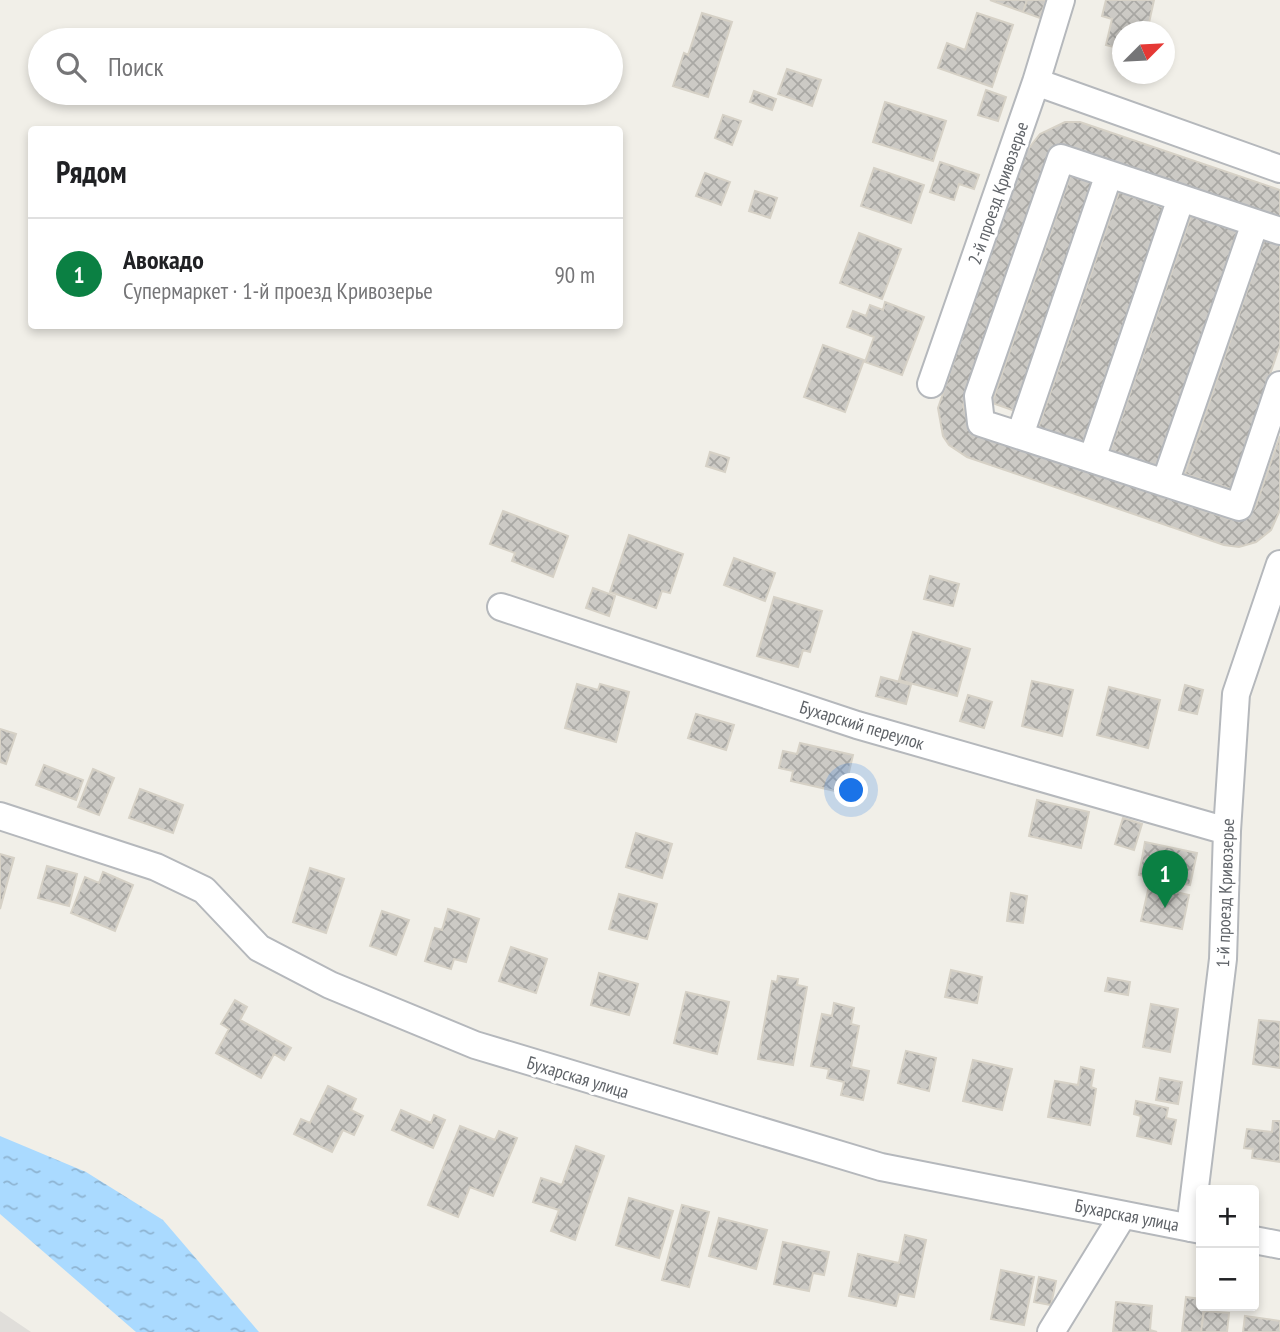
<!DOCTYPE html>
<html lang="ru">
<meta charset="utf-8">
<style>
:root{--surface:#fff;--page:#f2f2f2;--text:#202124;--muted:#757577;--line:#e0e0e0;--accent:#0b8043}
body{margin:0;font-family:"PT Sans Narrow",sans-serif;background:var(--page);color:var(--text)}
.controls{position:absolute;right:21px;bottom:21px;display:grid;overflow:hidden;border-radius:7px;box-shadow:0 4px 10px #0003}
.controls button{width:63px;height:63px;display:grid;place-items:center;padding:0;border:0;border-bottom:2px solid var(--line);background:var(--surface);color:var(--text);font:35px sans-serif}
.compass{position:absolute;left:1112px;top:21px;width:63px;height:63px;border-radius:50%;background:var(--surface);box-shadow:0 4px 10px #0003;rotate:66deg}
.you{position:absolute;left:852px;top:791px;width:24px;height:24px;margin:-18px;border:5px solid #fff;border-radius:50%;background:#1a73e8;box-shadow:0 0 0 10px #1a73e833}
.badge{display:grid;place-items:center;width:46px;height:46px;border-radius:50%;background:var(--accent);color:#fff;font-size:23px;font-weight:700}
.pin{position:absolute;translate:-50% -58px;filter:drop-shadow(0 2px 4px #0008)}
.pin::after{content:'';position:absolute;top:37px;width:24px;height:21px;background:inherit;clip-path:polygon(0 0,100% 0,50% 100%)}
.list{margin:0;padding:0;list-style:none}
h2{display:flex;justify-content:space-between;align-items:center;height:91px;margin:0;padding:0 28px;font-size:30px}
h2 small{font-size:23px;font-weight:400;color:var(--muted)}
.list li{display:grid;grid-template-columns:46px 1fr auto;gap:21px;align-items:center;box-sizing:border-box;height:112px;padding:0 28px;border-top:2px solid var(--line)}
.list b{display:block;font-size:26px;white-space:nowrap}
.list p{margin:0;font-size:23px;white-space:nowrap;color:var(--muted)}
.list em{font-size:23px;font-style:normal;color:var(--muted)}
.icon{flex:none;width:38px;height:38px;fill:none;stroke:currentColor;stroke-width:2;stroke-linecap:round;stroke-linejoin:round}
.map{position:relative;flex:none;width:1280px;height:1332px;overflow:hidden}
.search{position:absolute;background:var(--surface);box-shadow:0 4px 10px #0003;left:28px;top:28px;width:595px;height:77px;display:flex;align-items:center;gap:18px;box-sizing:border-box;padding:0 24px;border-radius:38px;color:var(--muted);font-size:26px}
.panel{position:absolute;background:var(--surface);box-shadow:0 4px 10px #0003;left:28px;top:126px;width:595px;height:203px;border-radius:7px}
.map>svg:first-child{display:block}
.industrial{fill:#e0deda}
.water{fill:url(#water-ripples)}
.building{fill:url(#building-cross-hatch);stroke:#d6d1c6;stroke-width:2}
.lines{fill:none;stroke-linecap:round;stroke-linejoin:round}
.minor-casing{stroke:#b5b8bc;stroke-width:30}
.minor{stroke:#fff;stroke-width:26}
.labels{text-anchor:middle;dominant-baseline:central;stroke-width:6;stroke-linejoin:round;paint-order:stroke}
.street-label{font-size:18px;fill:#5f6368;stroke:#fff}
</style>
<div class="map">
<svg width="1280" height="1332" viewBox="0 0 1280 1332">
<defs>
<pattern id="water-ripples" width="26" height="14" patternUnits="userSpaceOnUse" patternTransform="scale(1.75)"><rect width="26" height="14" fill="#aadaff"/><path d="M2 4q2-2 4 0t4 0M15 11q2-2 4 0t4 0" fill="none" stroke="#8eb4d2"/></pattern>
<pattern id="building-cross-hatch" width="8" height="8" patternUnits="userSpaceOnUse" patternTransform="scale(1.75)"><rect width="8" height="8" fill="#cccac5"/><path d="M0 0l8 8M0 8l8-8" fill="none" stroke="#a9a8a4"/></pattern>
</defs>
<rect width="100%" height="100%" fill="#f1efe8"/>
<path class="industrial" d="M 0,1311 L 31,1332 L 0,1332 Z"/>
<path class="water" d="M 0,1136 L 86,1172 L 163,1220 L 259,1332 L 136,1332 L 0,1214 Z"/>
<path class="building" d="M 990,0 L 1027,0 L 1023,12 Z
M 1027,0 L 1046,0 L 1040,18 L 1023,12 Z
M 1106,0 L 1154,0 L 1147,32 L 1122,32 L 1122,49 L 1106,45 L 1112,19 L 1102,16 Z
M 702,13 L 732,22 L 708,97 L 673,86 L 684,53 L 688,55 Z
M 977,13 L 1013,25 L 992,87 L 938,68 L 947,43 L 965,50 Z
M 787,69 L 821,80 L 812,106 L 778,94 Z
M 986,90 L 1006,97 L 998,121 L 978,115 Z
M 754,91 L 776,99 L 772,110 L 750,102 Z
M 885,102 L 946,121 L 933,161 L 873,142 Z
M 723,115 L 741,121 L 732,145 L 715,138 Z
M 1065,122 L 1080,122 L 1280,190 L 1280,218 L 1071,147 L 1061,148 L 1044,169 L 963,405 L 969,427 L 975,433 L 1232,520 L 1245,518 L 1255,508 L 1280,436 L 1280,510 L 1271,530 L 1256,542 L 1239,547 L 1224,545 L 967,457 L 949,445 L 943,436 L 938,408 L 1026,152 L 1040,134 Z
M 940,162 L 979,175 L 974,189 L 959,184 L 954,200 L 930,192 Z
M 874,168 L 924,185 L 911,223 L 861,206 Z
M 705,173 L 730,182 L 721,205 L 696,196 Z
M 1071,174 L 1094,182 L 1015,411 L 992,403 Z
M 755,191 L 777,198 L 770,218 L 749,211 Z
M 1119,192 L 1165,208 L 1084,444 L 1038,429 Z
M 1192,213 L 1238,229 L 1157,468 L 1110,452 Z
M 859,233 L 901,249 L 882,299 L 840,283 Z
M 1265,238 L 1280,243 L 1280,345 L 1231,489 L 1185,474 Z
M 885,302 L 924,317 L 902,375 L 865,362 L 874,337 L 847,327 L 853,311 L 866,316 L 870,305 L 883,310 Z
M 823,345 L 864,360 L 845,412 L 804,397 Z
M 710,452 L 729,458 L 725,472 L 706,466 Z
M 503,511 L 568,536 L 553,577 L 512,561 L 515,553 L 490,544 Z
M 629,535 L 683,554 L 670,593 L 662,591 L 656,608 L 610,592 Z
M 734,558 L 775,573 L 765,601 L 724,585 Z
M 930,576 L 959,584 L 953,606 L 924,599 Z
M 593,588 L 615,596 L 609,616 L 586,608 Z
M 774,597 L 822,611 L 810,652 L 803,650 L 798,667 L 757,656 Z
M 913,632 L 970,649 L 957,696 L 899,680 Z
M 881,677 L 911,685 L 906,704 L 876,696 Z
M 1032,681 L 1073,690 L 1062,736 L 1022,726 Z
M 577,684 L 598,690 L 600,684 L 629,692 L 616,742 L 565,728 Z
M 1185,685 L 1203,690 L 1197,714 L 1179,710 Z
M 1109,687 L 1160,700 L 1148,748 L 1097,735 Z
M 968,695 L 992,702 L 984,728 L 960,721 Z
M 696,714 L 734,725 L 726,750 L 688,738 Z
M 0,729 L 16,734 L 6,764 L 0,762 Z
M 800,743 L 853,755 L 844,793 L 791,781 L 793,771 L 779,768 L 783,751 L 797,754 Z
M 44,765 L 83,780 L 76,800 L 36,785 Z
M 93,769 L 114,778 L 99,815 L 78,807 Z
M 140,789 L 183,805 L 173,833 L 129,818 Z
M 1037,800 L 1089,812 L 1081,848 L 1029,836 Z
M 1123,818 L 1142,824 L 1134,850 L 1115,844 Z
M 636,833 L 672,844 L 662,878 L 626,867 Z
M 1145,842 L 1197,853 L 1190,885 L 1139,875 Z
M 0,854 L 14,858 L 0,909 Z
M 47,866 L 77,874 L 69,906 L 38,898 Z
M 310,868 L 344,879 L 326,933 L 293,922 Z
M 103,872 L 133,885 L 115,931 L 71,913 L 85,877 L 99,883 Z
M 1149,886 L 1189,895 L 1182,929 L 1141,921 Z
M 1011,893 L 1027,896 L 1023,923 L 1007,921 Z
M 619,894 L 657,904 L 647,939 L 609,929 Z
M 448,909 L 479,919 L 466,962 L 454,959 L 451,969 L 425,961 L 435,928 L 442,930 Z
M 382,911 L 409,920 L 396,955 L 370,946 Z
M 511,947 L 547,959 L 536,993 L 499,981 Z
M 951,970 L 982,977 L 977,1003 L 945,997 Z
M 599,973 L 638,984 L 629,1015 L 591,1005 Z
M 778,976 L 798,979 L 797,985 L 807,987 L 793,1065 L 758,1059 L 772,981 L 777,982 Z
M 1108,978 L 1130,982 L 1128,995 L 1105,991 Z
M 686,992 L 729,1002 L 717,1054 L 674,1043 Z
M 235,1000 L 247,1007 L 240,1020 L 291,1048 L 284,1060 L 274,1054 L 261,1078 L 216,1053 L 229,1029 L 221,1024 Z
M 834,1003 L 854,1008 L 851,1024 L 859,1026 L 851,1067 L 869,1071 L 863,1100 L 841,1095 L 844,1082 L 827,1078 L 829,1069 L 811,1066 L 822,1014 L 832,1016 Z
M 1151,1004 L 1178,1009 L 1170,1052 L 1143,1047 Z
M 1259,1020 L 1280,1022 L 1280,1068 L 1253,1064 Z
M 906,1051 L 936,1058 L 929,1091 L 898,1083 Z
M 973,1060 L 1012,1069 L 1002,1110 L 963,1101 Z
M 1081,1067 L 1094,1070 L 1091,1087 L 1096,1089 L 1090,1125 L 1048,1117 L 1055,1081 L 1078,1085 Z
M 1160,1078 L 1182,1082 L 1178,1104 L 1156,1100 Z
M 328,1086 L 356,1099 L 351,1110 L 363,1116 L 354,1135 L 343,1130 L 332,1152 L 294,1134 L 301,1119 L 310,1123 Z
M 1136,1101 L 1168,1108 L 1166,1118 L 1176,1120 L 1171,1144 L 1137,1136 L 1141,1116 L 1134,1114 Z
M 401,1110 L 431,1123 L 434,1115 L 445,1120 L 433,1148 L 392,1130 Z
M 1273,1121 L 1280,1121 L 1280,1162 L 1252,1158 L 1253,1149 L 1244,1148 L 1247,1129 L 1272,1132 Z
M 460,1126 L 495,1140 L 499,1131 L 517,1138 L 493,1196 L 470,1187 L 458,1217 L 428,1205 Z
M 576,1146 L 604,1156 L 575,1240 L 551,1231 L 559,1210 L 533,1202 L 541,1178 L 562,1185 Z
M 629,1198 L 673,1211 L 659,1258 L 616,1245 Z
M 682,1205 L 709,1212 L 689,1287 L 662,1280 Z
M 719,1218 L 767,1230 L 756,1269 L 709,1256 Z
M 905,1235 L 926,1240 L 914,1297 L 899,1294 L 896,1306 L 849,1296 L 858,1254 L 899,1263 Z
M 783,1242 L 829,1252 L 824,1275 L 813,1273 L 809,1291 L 774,1284 Z
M 1001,1270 L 1034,1277 L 1024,1325 L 991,1319 Z
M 1039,1277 L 1056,1281 L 1051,1305 L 1034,1302 Z
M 1186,1297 L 1201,1299 L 1201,1306 L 1204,1306 L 1201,1332 L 1182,1332 Z
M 1116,1302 L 1152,1306 L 1150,1330 L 1157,1332 L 1113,1332 Z
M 1204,1311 L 1229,1313 L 1227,1332 L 1201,1332 Z
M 1245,1316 L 1280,1321 L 1280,1332 L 1243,1332 Z"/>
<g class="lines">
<g class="minor-casing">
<path id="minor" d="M 1036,82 L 1280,169
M 1280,231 L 1061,158 L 978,396 L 981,423 L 1239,507 L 1280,385
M 931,384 L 1036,82 L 1061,0
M 1020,435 L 1109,174
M 1092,459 L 1181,198
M 1165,483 L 1255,223
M 501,607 L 857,725 L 1227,831
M 0,816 L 156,867 L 204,890 L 259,948 L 330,985 L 475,1045 L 881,1167 L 1201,1230
M 1190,1228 L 1223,959 L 1227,831 L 1236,694 L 1280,564
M 1254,1240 L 1280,1245
M 1051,1332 L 1123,1215"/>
</g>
<use href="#minor" class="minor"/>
</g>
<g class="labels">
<g class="street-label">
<text transform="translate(998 193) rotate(-71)">2-й проезд Кривозерье</text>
<text transform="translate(862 725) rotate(17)">Бухарский переулок</text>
<text transform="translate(1225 893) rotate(-88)">1-й проезд Кривозерье</text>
<text transform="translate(578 1077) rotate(17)">Бухарская улица</text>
<text transform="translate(1127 1215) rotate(11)">Бухарская улица</text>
</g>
</g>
</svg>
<div class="controls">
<button>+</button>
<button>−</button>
</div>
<svg class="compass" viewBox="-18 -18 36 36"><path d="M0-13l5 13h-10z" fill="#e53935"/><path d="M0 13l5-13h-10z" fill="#757577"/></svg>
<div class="you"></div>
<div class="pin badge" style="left:1165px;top:908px">1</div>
<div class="search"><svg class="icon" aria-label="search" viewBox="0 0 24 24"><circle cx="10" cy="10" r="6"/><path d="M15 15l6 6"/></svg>Поиск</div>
<section class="panel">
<h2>Рядом<small></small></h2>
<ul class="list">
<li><span class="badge">1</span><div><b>Авокадо</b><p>Супермаркет · 1-й проезд Кривозерье</p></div><em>90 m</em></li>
</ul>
</section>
</div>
